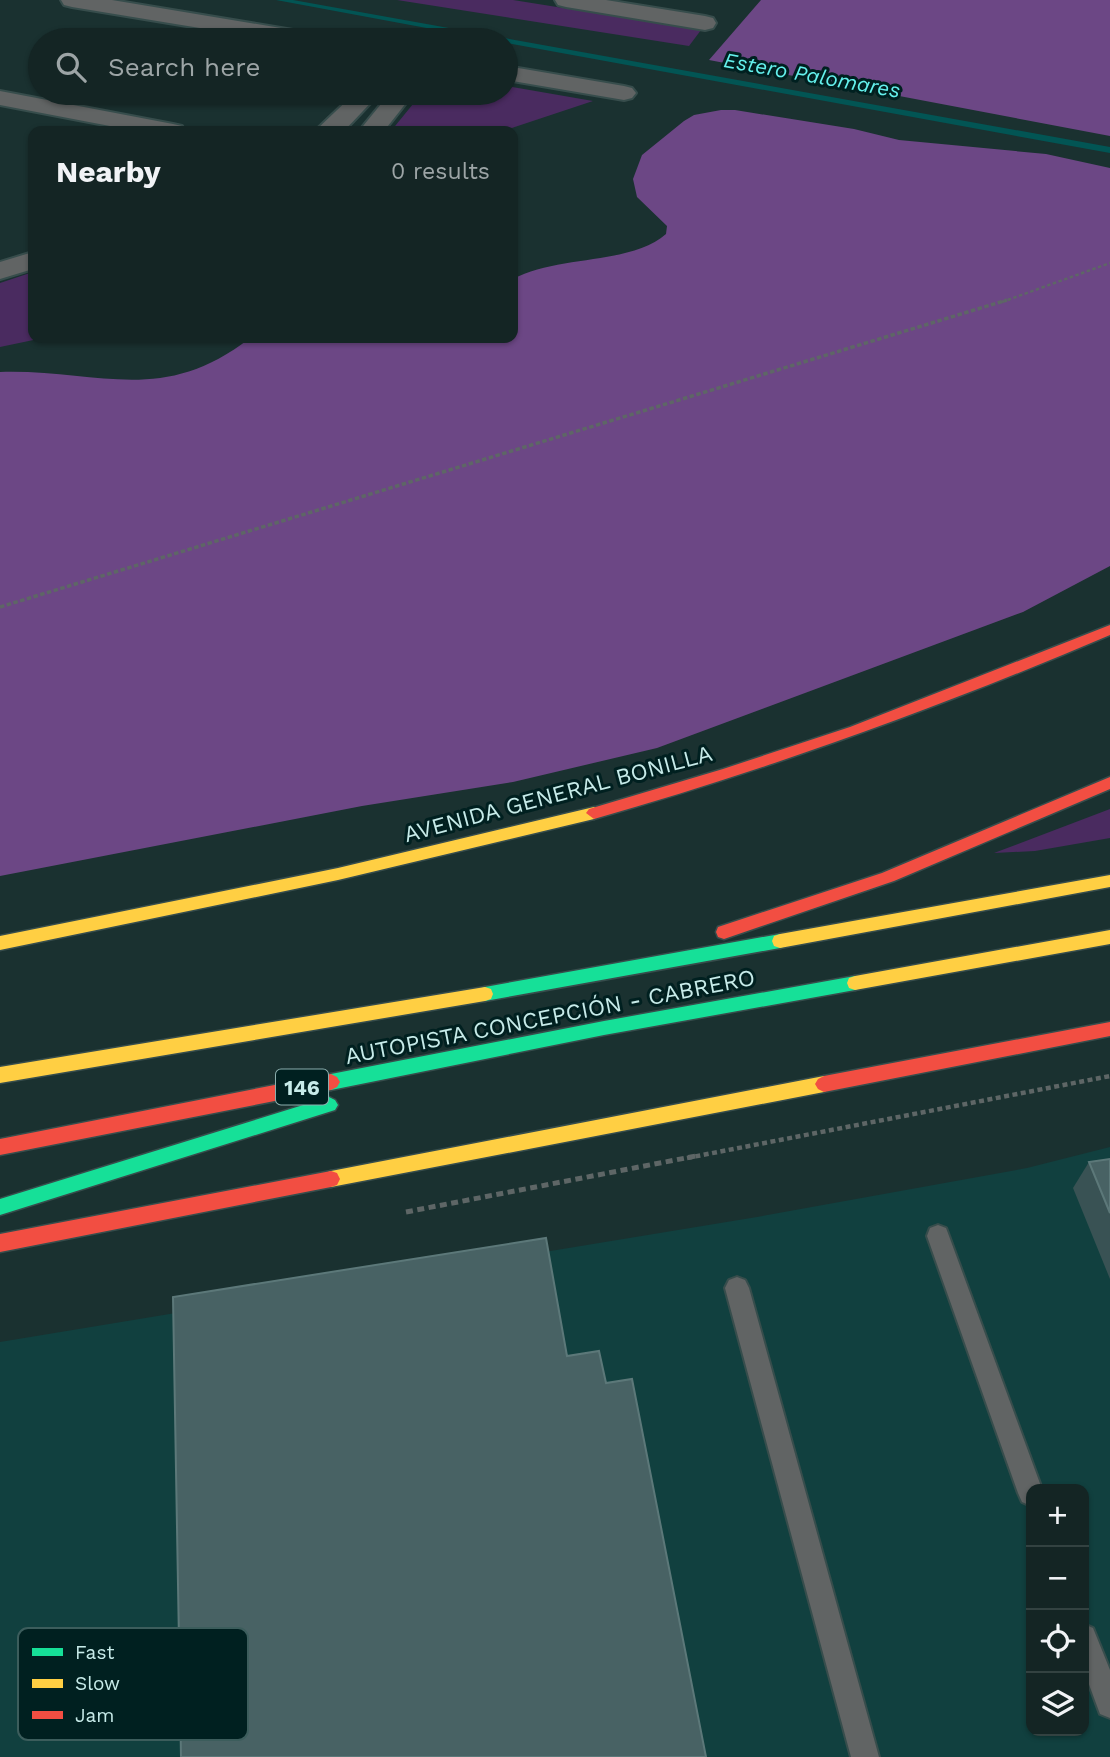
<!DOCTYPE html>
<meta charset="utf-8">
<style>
:root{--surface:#142524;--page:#213131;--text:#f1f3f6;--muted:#9da5a6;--line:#334241}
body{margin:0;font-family:"Work Sans",sans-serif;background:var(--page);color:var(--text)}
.controls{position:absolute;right:21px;bottom:21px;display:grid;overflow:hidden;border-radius:14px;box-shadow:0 2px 5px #0004}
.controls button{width:63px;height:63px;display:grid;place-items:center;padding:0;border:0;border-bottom:2px solid var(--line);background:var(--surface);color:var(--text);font:35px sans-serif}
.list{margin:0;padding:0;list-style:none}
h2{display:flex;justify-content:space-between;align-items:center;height:91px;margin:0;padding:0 28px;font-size:30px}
h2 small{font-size:23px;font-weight:400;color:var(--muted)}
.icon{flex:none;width:38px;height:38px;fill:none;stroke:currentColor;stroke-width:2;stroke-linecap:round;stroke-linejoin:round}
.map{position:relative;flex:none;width:1110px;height:1757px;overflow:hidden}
.search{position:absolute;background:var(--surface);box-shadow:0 2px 5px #0004;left:28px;top:28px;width:490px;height:77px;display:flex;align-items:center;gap:18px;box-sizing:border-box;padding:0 24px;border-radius:38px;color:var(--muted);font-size:26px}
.panel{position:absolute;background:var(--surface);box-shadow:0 2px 5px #0004;left:28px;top:126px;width:490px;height:217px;border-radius:14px}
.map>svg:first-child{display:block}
.built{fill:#11403f;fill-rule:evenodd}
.green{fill:#4a2b60}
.forest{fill:#6c4785}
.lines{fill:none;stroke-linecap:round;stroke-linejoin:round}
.stream{fill:#025554;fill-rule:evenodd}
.lane-casing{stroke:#374d4c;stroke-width:4}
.street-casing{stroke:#374d4c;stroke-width:4}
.fast-casing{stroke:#374d4c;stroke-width:3}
.slow-casing{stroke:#374d4c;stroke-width:3}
.jam-casing{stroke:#374d4c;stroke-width:3}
.path-far3{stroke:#5e6666;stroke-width:2.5;stroke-dasharray:3.5 2.5;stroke-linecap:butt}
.path-far2{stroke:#5e6666;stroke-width:3.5;stroke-dasharray:4.5 2.5;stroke-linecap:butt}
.path-far1{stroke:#5e6666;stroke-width:4.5;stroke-dasharray:5 3.5;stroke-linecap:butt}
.path{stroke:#5e6666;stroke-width:5;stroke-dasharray:7 4.5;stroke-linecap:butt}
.lane{fill:#616464;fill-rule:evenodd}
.street{fill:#616464;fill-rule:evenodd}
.fast{fill:#16e098;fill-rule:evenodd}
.slow{fill:#ffcf43;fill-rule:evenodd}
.jam{fill:#f24e42;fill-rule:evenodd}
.wall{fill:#395254}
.building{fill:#486264;stroke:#5c7879;stroke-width:2}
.labels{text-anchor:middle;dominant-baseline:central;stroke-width:6;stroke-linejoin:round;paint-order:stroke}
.far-water-label{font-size:21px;font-style:italic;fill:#64f1ed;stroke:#002020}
.shield{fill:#002020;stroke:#8baead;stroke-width:2}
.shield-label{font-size:21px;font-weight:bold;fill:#c7ebe9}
.street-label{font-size:23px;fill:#c7ebe9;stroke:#002020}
.key{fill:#002020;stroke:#3c5d5c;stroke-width:2}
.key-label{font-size:19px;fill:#c7ebe9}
</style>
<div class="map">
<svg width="1110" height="1757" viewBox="0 0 1110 1757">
<rect width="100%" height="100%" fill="#1a3130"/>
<path class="built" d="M 1110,1147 L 1110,1757 L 0,1757 L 0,1342 L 757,1217 L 1027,1168 ZM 1031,1489 L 1084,1489 L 1084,1731 L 1031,1731 Z"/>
<path class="green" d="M 397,0 L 513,0 L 701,30 L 689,46 Z
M 506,86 L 593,101 L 503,131 L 391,131 L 422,93 L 506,93 Z
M 33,272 L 33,338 L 43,338 L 0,347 L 0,283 Z
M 1110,809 L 1110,838 L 1035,851 L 994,853 Z"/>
<path class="forest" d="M 761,0 L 1110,0 L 1110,136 L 709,60 Z
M 721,110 L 735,110 L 854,129 L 899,140 L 1046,154 L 1110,168 L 1110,566 L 1023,612 L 657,748 L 513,782 L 362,806 L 0,876 L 0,372 C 98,369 161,407 250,338 L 513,338 L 513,279 C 557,255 631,265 666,234 L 667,226 L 637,197 L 633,179 L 642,155 L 684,121 L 694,115 Z"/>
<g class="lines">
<path class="stream" d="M 276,0 L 293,0 L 1110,147 L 1110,153 L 506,43 L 506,40 L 491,40 Z"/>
<g class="lane-casing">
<path id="lane" d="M 938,1225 L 946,1228 L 949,1236 L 1042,1489 L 1031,1489 L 1031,1506 L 1022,1502 L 1018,1493 L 927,1236 L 930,1228 Z
M 737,1277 L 745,1280 L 749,1288 L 879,1757 L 851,1757 L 725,1288 L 729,1280 Z
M 1084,1624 L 1093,1628 L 1110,1670 L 1110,1718 L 1100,1714 L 1084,1671 Z"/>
</g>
<g class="street-casing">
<path id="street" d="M 61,0 L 112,0 L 311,33 L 319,35 L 322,40 L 272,40 L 72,7 L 64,5 Z
M 555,0 L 606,0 L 705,16 L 713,18 L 716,23 L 713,28 L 705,30 L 566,7 L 558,5 Z
M 506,66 L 624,86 L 632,88 L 636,93 L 632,98 L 624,100 L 506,80 Z
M 0,91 L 173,124 L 182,126 L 185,131 L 136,131 L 0,105 Z
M 355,93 L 380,93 L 344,131 L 315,131 Z
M 390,93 L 414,93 L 384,131 L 359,131 Z
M 33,252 L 33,269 L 0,279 L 0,262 Z"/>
</g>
<g class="fast-casing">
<path id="fast" d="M 780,934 L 786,936 L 788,941 L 786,946 L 780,948 L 485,1001 L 479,999 L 477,994 L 479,989 L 485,987 Z
M 855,976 L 861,978 L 863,983 L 861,988 L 855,990 L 604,1035 L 331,1090 L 325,1087 L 322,1082 L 325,1077 L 331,1074 L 604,1021 Z
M 329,1097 L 335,1100 L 338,1105 L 335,1110 L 0,1215 L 0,1199 Z"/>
</g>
<g class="slow-casing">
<path id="slow" d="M 594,807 L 602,813 L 594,819 L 338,880 L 0,950 L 0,936 L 338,868 Z
M 1110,875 L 1110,887 L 780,948 L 774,946 L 772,941 L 774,936 L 780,934 Z
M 1110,930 L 1110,944 L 855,990 L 849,988 L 847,983 L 849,978 L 855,976 Z
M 485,987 L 491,989 L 493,994 L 491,999 L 485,1001 L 0,1083 L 0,1067 Z
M 824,1076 L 830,1079 L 833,1084 L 830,1089 L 824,1092 L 331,1187 L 325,1185 L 322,1179 L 325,1173 L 331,1171 Z"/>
</g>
<g class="jam-casing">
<path id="jam" d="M 1110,625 L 1110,635 C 941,707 770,769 594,819 L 586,813 L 589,809 L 723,769 L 850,727 Z
M 1110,777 L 1110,789 L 894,881 L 724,939 L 718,937 L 716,932 L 718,927 L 882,873 Z
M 1110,1022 L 1110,1036 L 824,1092 L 818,1089 L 815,1084 L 818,1079 L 824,1076 Z
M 331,1074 L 337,1077 L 340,1082 L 337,1087 L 331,1090 L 0,1155 L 0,1139 Z
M 331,1171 L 337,1173 L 340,1179 L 337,1185 L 331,1187 L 0,1252 L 0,1234 Z"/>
</g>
<path class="path-far3" d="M 1002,302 L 1110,263"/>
<path class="path-far2" d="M 0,607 L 1007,300"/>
<path class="path-far1" d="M 687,1158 L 1110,1076"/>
<path class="path" d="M 406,1212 L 696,1156"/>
<use href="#lane" class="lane"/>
<use href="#street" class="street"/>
<use href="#fast" class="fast"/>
<use href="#slow" class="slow"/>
<use href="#jam" class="jam"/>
</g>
<path class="wall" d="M 1110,1159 L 1110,1279 L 1073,1188 L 1089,1162 Z"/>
<path class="building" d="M 1110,1159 L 1110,1213 L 1089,1162 Z
M 546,1238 L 567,1356 L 599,1351 L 606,1383 L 632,1379 L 706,1757 L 181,1757 L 173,1297 Z"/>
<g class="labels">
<g class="far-water-label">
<text transform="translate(812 75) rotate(10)">Estero Palomares</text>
</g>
<rect class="shield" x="276" y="1069.5" width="52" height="35" rx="5"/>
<g class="shield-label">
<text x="302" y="1087">146</text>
</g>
<g class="street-label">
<text transform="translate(558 794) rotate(-15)">AVENIDA GENERAL BONILLA</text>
<text transform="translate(550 1017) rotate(-11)">AUTOPISTA CONCEPCIÓN - CABRERO</text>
</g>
</g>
<rect x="18" y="1628" width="230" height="112" rx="10" class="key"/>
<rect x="32" y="1648" width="31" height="8" fill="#16e098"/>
<rect x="32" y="1679" width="31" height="9" fill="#ffcf43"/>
<rect x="32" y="1711" width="31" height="8" fill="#f24e42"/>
<g class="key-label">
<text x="75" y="1659">Fast</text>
<text x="75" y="1690">Slow</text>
<text x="75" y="1722">Jam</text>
</g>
</svg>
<div class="controls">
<button>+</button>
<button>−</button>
<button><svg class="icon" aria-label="locate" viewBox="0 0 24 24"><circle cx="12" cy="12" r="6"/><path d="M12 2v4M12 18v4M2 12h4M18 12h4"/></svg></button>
<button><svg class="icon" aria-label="layers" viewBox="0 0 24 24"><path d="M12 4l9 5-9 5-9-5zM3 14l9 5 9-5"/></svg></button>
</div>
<div class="search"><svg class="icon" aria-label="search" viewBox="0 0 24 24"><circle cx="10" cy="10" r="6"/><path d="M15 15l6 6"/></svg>Search here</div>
<section class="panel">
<h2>Nearby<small>0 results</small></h2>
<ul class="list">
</ul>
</section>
</div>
